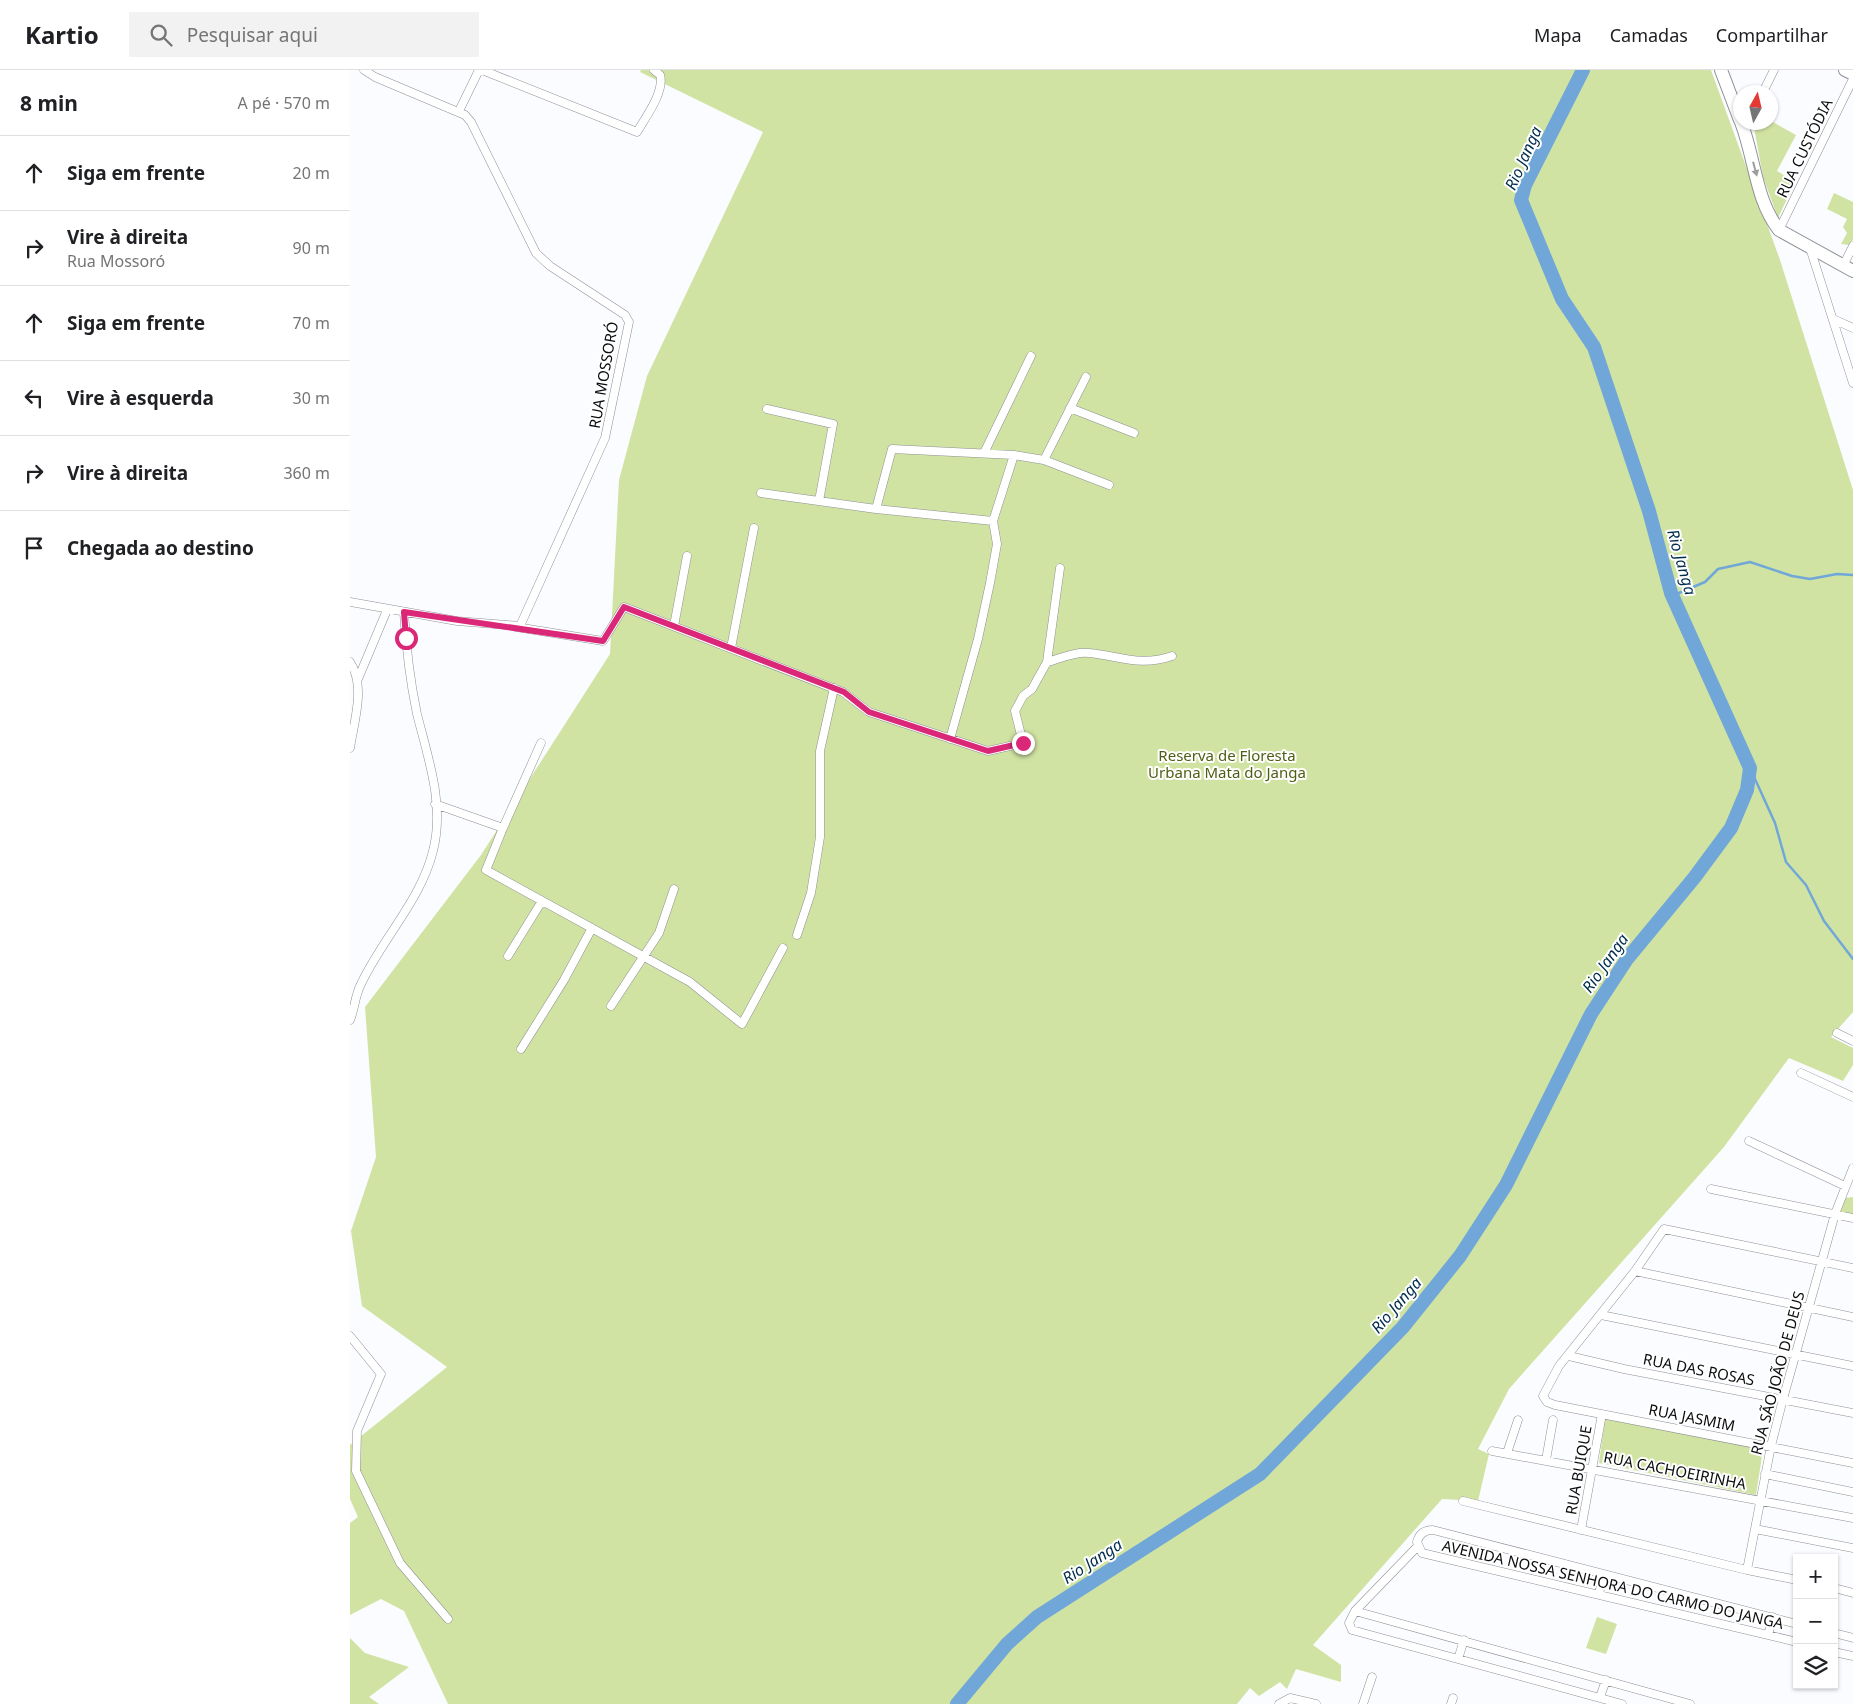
<!DOCTYPE html>
<html lang="pt">
<meta charset="utf-8">
<style>
:root{--surface:#fff;--page:#f2f2f2;--text:#202124;--muted:#757577;--line:#e0e0e0}
body{margin:0;font-family:"Noto Sans",sans-serif;background:var(--page);color:var(--text)}
.controls{position:absolute;right:15px;bottom:15px;display:grid;overflow:hidden;border-radius:0px;box-shadow:0 1px 4px #0004}
.controls button{width:45px;height:45px;display:grid;place-items:center;padding:0;border:0;border-bottom:1px solid var(--line);background:var(--surface);color:var(--text);font:25px sans-serif}
.compass{position:absolute;left:1383px;top:15px;width:45px;height:45px;border-radius:50%;background:var(--surface);box-shadow:0 1px 4px #0004;rotate:8deg}
.stop{position:absolute;width:15px;height:15px;margin:-11px;border:4px solid #db2777;border-radius:50%;background:#fff}
.stop.end{background:#db2777;border-color:#fff;box-shadow:0 1px 5px #0008}
.list{margin:0;padding:0;list-style:none}
h2{display:flex;justify-content:space-between;align-items:center;height:65px;margin:0;padding:0 20px;font-size:21px}
h2 small{font-size:16px;font-weight:400;color:var(--muted)}
.list li{display:grid;grid-template-columns:32px 1fr auto;gap:15px;align-items:center;box-sizing:border-box;height:75px;padding:0 20px;border-top:1px solid var(--line)}
.list b{display:block;font-size:19px;white-space:nowrap}
.list p{margin:0;font-size:16px;white-space:nowrap;color:var(--muted)}
.list em{font-size:16px;font-style:normal;color:var(--muted)}
.icon{flex:none;width:28px;height:28px;fill:none;stroke:currentColor;stroke-width:2;stroke-linecap:round;stroke-linejoin:round}
.map{position:relative;flex:none;width:1503px;height:1634px;overflow:hidden}
header{display:flex;align-items:center;gap:30px;box-sizing:border-box;height:70px;padding:0 25px;background:var(--surface);border-bottom:1px solid var(--line)}
header strong{font-size:24px}
nav{display:flex;gap:28px;margin-inline-start:auto;font-size:18px}
.search{width:350px;height:45px;background:var(--page);display:flex;align-items:center;gap:12px;box-sizing:border-box;padding:0 18px;border-radius:0px;color:var(--muted);font-size:19px}
main{display:flex}
aside{flex:1;background:var(--surface)}
.map>svg:first-child{display:block}
.green{fill:#d1e3a2}
.lines{fill:none;stroke-linecap:round;stroke-linejoin:round}
.stream{stroke:#70a7d8;stroke-width:2.5}
.river{stroke:#70a7d8;stroke-width:14}
.minor-casing{stroke:#8e9095;stroke-width:9}
.primary-casing{stroke:#8e9095;stroke-width:14}
.minor{stroke:#fff;stroke-width:8}
.primary{stroke:#fff;stroke-width:12}
.oneway{fill:#9e9e9f}
.route{stroke:#db2777;stroke-width:6}
.labels{text-anchor:middle;dominant-baseline:central;stroke-width:4;stroke-linejoin:round;paint-order:stroke}
.street-label{font-size:15px;fill:#0c0d0e;stroke:#fff}
.park-label{font-size:15px;fill:#4f5e14;stroke:#fff}
.water-label{font-size:16px;font-style:italic;fill:#012d4d;stroke:#fff}
</style>
<header>
<strong>Kartio</strong>
<div class="search"><svg class="icon" aria-label="search" viewBox="0 0 24 24"><circle cx="10" cy="10" r="6"/><path d="M15 15l6 6"/></svg>Pesquisar aqui</div>
<nav><a>Mapa</a><a>Camadas</a><a>Compartilhar</a></nav>
</header>
<main>
<aside>
<h2>8 min<small>A pé · 570 m</small></h2>
<ul class="list">
<li><svg class="icon" aria-label="ahead" viewBox="0 0 24 24"><path d="M12 20V5M6 11l6-6 6 6"/></svg><div><b>Siga em frente</b></div><em>20 m</em></li>
<li><svg class="icon" aria-label="right" viewBox="0 0 24 24"><path d="M7 20v-9h11M14 6l5 5-5 5"/></svg><div><b>Vire à direita</b><p>Rua Mossoró</p></div><em>90 m</em></li>
<li><svg class="icon" aria-label="ahead" viewBox="0 0 24 24"><path d="M12 20V5M6 11l6-6 6 6"/></svg><div><b>Siga em frente</b></div><em>70 m</em></li>
<li><svg class="icon" aria-label="left" viewBox="0 0 24 24"><path d="M17 20v-9H6M10 6l-5 5 5 5"/></svg><div><b>Vire à esquerda</b></div><em>30 m</em></li>
<li><svg class="icon" aria-label="right" viewBox="0 0 24 24"><path d="M7 20v-9h11M14 6l5 5-5 5"/></svg><div><b>Vire à direita</b></div><em>360 m</em></li>
<li><svg class="icon" aria-label="arrive" viewBox="0 0 24 24"><path d="M6 21V4h12l-3 4 3 4H6"/></svg><div><b>Chegada ao destino</b></div></li>
</ul>
</aside>
<div class="map">
<svg width="1503" height="1634" viewBox="0 0 1503 1634">
<rect width="100%" height="100%" fill="#fafcff"/>
<path class="green" d="M 291,0 L 1361,0 L 1430,190 L 1503,420 L 1503,942 L 1481,967 L 1503,978 L 1503,995 L 1493,1011 L 1439,988 L 1374,1077 L 1159,1319 L 1128,1379 L 1139,1384 L 1128,1431 L 1092,1429 L 963,1575 L 991,1595 L 991,1612 L 946,1599 L 937,1619 L 930,1612 L 909,1626 L 900,1618 L 887,1634 L 98,1634 L 54,1541 L 31,1529 L 0,1545 L 0,1453 L 8,1447 L 0,1429 L 0,1375 L 97,1297 L 12,1236 L 1,1161 L 26,1087 L 15,937 L 131,785 L 260,584 L 269,410 L 297,306 L 413,62 L 290,2 Z
M 1421,51 L 1446,65 L 1427,101 L 1445,112 L 1428,148 L 1413,107 L 1404,57 L 1406,53 Z
M 1484,123 L 1503,132 L 1503,169 L 1500,175 L 1491,174 L 1497,163 L 1493,157 L 1497,149 L 1477,139 Z
M 1503,1127 L 1503,1145 L 1489,1142 L 1495,1128 Z
M 1255,1348 L 1397,1375 L 1403,1382 L 1412,1386 L 1406,1425 L 1249,1393 Z
M 1247,1547 L 1267,1554 L 1256,1584 L 1236,1578 Z
M 0,1568 L 15,1583 L 59,1597 L 19,1627 L 29,1634 L 0,1634 Z"/>
<g class="lines">
<path class="stream" d="M 1322,526 L 1355,512 L 1368,499 L 1400,492 L 1442,506 L 1460,509 L 1487,504 L 1503,505
M 1400,698 L 1425,753 L 1436,792 L 1456,815 L 1474,851 L 1503,889"/>
<path class="river" d="M 607,1634 L 657,1574 L 687,1547 L 910,1404 L 1053,1257 L 1110,1186 L 1156,1115 L 1241,944 L 1277,889 L 1344,808 L 1381,758 L 1397,720 L 1400,698 L 1321,523 L 1299,441 L 1244,277 L 1212,229 L 1171,130 L 1175,115 L 1233,0"/>
<g class="minor-casing">
<path id="minor" d="M 132,0 L 287,62 C 295,48 315,22 310,5 L 304,0
M 1413,22 L 1424,0
M 109,41 L 129,0
M 1429,160 L 1503,9
M 1460,178 L 1503,313
M 1493,196 L 1503,176
M 1483,249 L 1503,258
M 720,338 L 784,363
M 417,339 L 483,354 L 469,431
M 634,383 L 681,286
M 694,390 L 759,415
M 411,423 L 526,439 L 643,451
M 526,439 L 542,379 L 664,385 L 694,390 L 736,307
M 0,532 L 107,551 L 170,556 L 255,368 L 279,252 L 275,245 L 200,196 L 186,183 L 121,52 L 115,45 L 25,7 L 14,0
M 324,556 L 337,486
M 166,557 L 253,571 L 274,537 L 493,622 L 519,642 L 638,681 L 673,673 L 665,641 L 673,626 L 682,619 L 697,592 C 709,589 726,581 739,583 C 770,586 790,597 822,586
M 381,578 L 404,458
M 0,592 C 16,617 4,651 0,678
M 697,592 L 710,498
M 8,609 L 37,540
M 600,669 L 628,569 L 640,513 L 647,474 L 643,451 L 664,385
M 85,734 L 153,758 L 136,800 L 340,912 L 392,954 L 433,878
M 153,758 L 191,673
M 447,865 L 461,823 L 470,767 L 470,681 L 484,618
M 158,886 L 192,831
M 261,936 L 309,863 L 324,819
M 0,950 C 5,938 5,925 11,914 C 32,869 71,830 83,781 C 95,735 78,688 67,644 C 60,611 56,576 54,542
M 1487,963 L 1503,971
M 171,979 L 214,910 L 242,858
M 1451,1003 L 1503,1027
M 1399,1071 L 1495,1116
M 1361,1119 L 1503,1148
M 1503,1198 L 1314,1159 L 1285,1201 L 1209,1296 L 1193,1326 L 1197,1332 L 1205,1335 L 1503,1393
M 1285,1201 L 1503,1247
M 1251,1245 L 1503,1296
M 0,1266 L 31,1304 L 7,1361 L 6,1401 L 50,1493 L 98,1549
M 1219,1286 L 1274,1299 L 1503,1343
M 1142,1381 L 1503,1448
M 1157,1383 L 1168,1350
M 1196,1390 L 1203,1350
M 1415,1404 L 1503,1422
M 1113,1431 L 1397,1500 L 1447,1510
M 1405,1459 L 1503,1478
M 1231,1460 L 1252,1344
M 1067,1477 L 1005,1541 L 999,1553 L 1002,1560 L 1272,1634
M 1397,1500 L 1421,1376 L 1433,1329 L 1485,1144 L 1503,1098
M 1484,1518 L 1503,1523
M 1249,1524 L 1253,1506
M 1005,1541 L 1340,1634
M 1447,1554 L 1083,1460 C 1074,1460 1069,1464 1067,1472 L 1072,1483 L 1447,1572
M 1484,1563 L 1503,1568
M 1418,1565 L 1423,1547
M 1484,1582 L 1503,1586
M 1108,1589 L 1114,1570
M 1250,1627 L 1256,1610
M 929,1634 L 940,1628 L 966,1634
M 1013,1634 L 1022,1607
M 1101,1634 L 1103,1628"/>
</g>
<g class="primary-casing">
<path id="primary" d="M 1371,0 L 1390,50
M 1495,0 L 1503,4
M 1391,52 C 1405,88 1405,129 1429,160 L 1503,201"/>
</g>
<use href="#minor" class="minor"/>
<use href="#primary" class="primary"/>
</g>
<defs><path id="oneway-solid" d="M-6-.8H1V-3.2L6.5 0L1 3.2V.8H-6Z" transform="scale(1.25)"/></defs>
<use class="oneway" href="#oneway-solid" transform="translate(1405 99) rotate(75)"/>
<g class="lines">
<path class="route" d="M 56,568 L 54,542 L 253,571 L 274,537 L 494,622 L 519,642 L 638,681 L 673,673"/>
</g>
<g class="labels">
<g class="street-label">
<text transform="translate(1454 78) rotate(-64)">RUA CUSTÓDIA</text>
<text transform="translate(253 305) rotate(-80)">RUA MOSSORÓ</text>
<text transform="translate(1349 1299) rotate(11)">RUA DAS ROSAS</text>
<text transform="translate(1427 1303) rotate(-75)">RUA SÃO JOÃO DE DEUS</text>
<text transform="translate(1342 1347) rotate(11)">RUA JASMIM</text>
<text transform="translate(1228 1400) rotate(-80)">RUA BUIQUE</text>
<text transform="translate(1325 1400) rotate(11)">RUA CACHOEIRINHA</text>
<text transform="translate(1263 1514) rotate(13)">AVENIDA NOSSA SENHORA DO CARMO DO JANGA</text>
</g>
<g class="park-label">
<text x="877" y="685">Reserva de Floresta<tspan x="877" dy="17">Urbana Mata do Janga</tspan></text>
</g>
<g class="water-label">
<text transform="translate(1173 88) rotate(-66)">Rio Janga</text>
<text transform="translate(1332 492) rotate(74)">Rio Janga</text>
<text transform="translate(1255 893) rotate(-55)">Rio Janga</text>
<text transform="translate(1046 1235) rotate(-49)">Rio Janga</text>
<text transform="translate(742 1491) rotate(-33)">Rio Janga</text>
</g>
</g>
</svg>
<div class="controls">
<button>+</button>
<button>−</button>
<button><svg class="icon" aria-label="layers" viewBox="0 0 24 24"><path d="M12 4l9 5-9 5-9-5zM3 14l9 5 9-5"/></svg></button>
</div>
<svg class="compass" viewBox="-18 -18 36 36"><path d="M0-13l5 13h-10z" fill="#e53935"/><path d="M0 13l5-13h-10z" fill="#757577"/></svg>
<div class="stop" style="left:56px;top:568px"></div>
<div class="stop end" style="left:673px;top:673px"></div>
</div>
</main>
